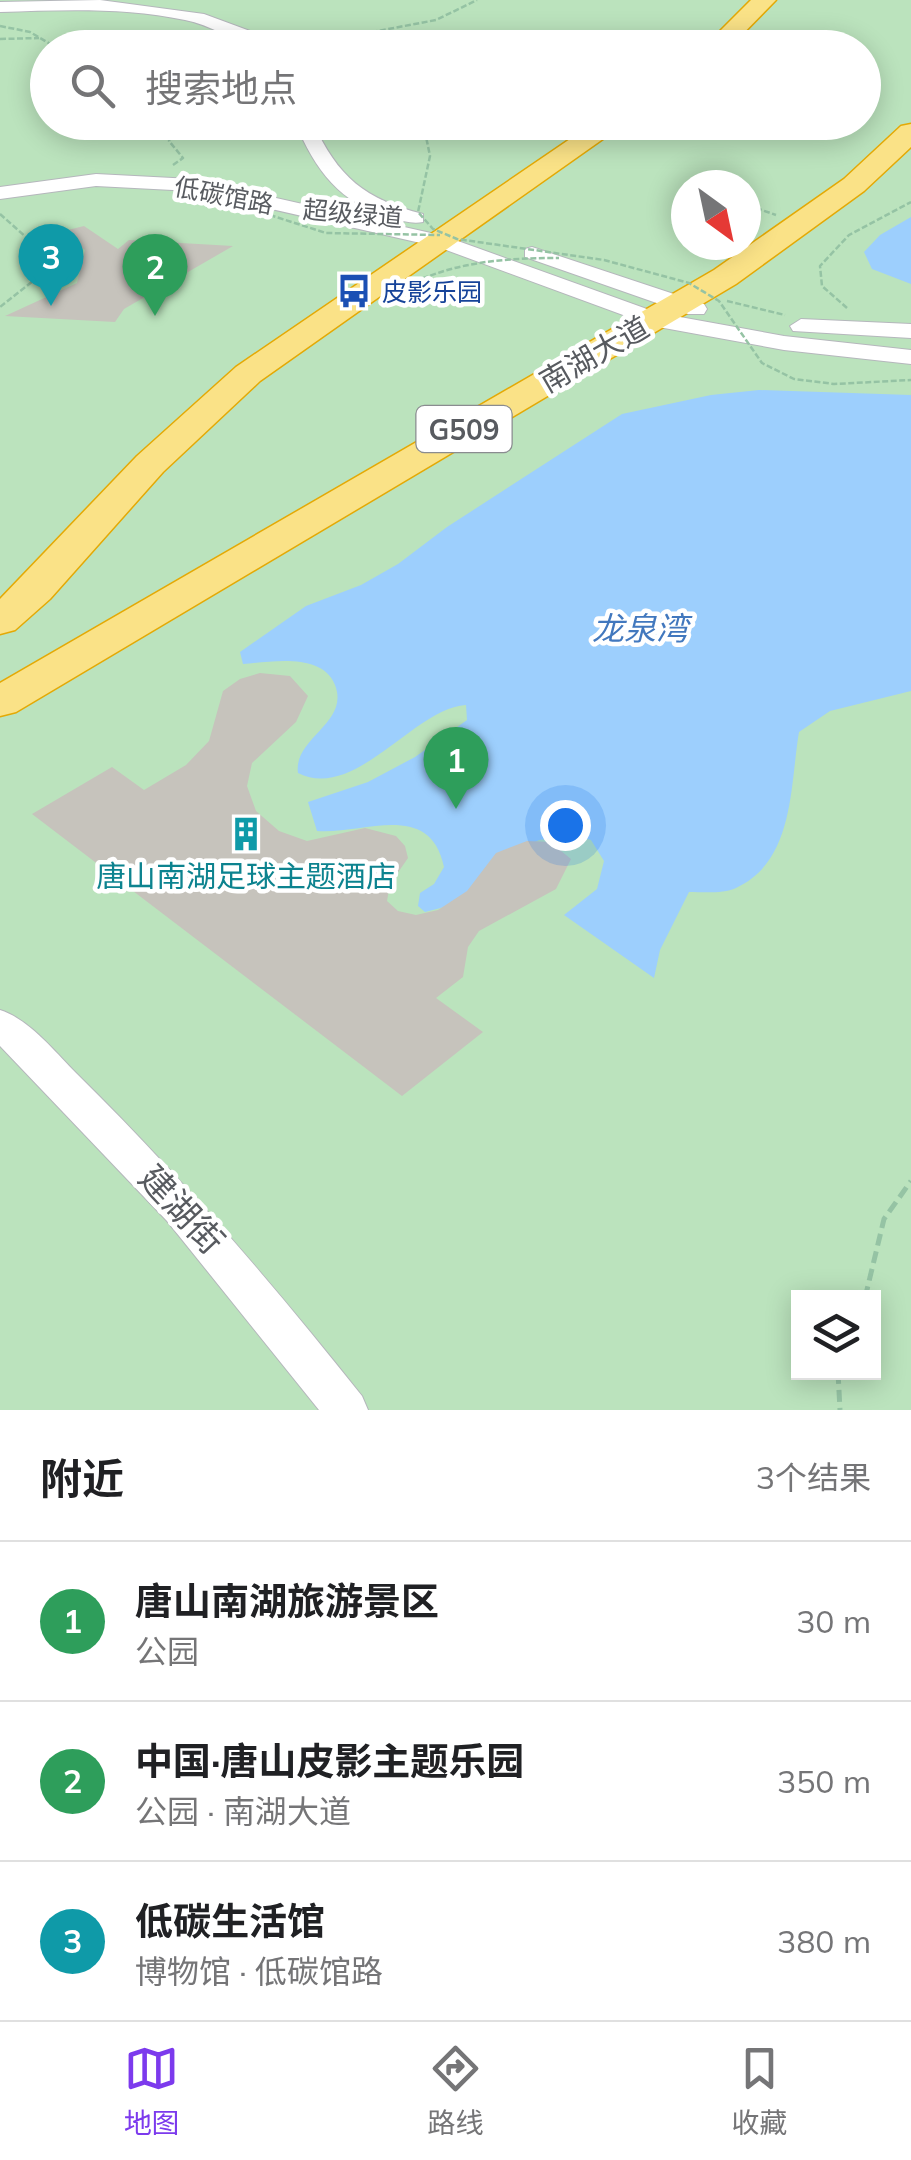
<!DOCTYPE html>
<html lang="zh">
<meta charset="utf-8">
<style>
:root{--surface:#fff;--page:#f6f6f6;--text:#202124;--muted:#757577;--line:#e0e0e0;--accent:#7c3aed}
body{margin:0;font-family:Mulish,"Noto Sans SC",sans-serif;background:var(--page);color:var(--text)}
.controls{position:absolute;right:30px;bottom:30px;display:grid;overflow:hidden;border-radius:0px;box-shadow:0 5px 25px #0003}
.controls button{width:90px;height:90px;display:grid;place-items:center;padding:0;border:0;border-bottom:2px solid var(--line);background:var(--surface);color:var(--text);font:50px sans-serif}
.compass{position:absolute;left:671px;top:170px;width:90px;height:90px;border-radius:50%;background:var(--surface);box-shadow:0 5px 25px #0003;rotate:147deg}
.you{position:absolute;left:565px;top:825px;width:35px;height:35px;margin:-25px;border:8px solid #fff;border-radius:50%;background:#1a73e8;box-shadow:0 0 0 15px #1a73e833}
.badge{display:grid;place-items:center;width:65px;height:65px;border-radius:50%;background:var(--accent);color:#fff;font-size:32px;font-weight:700}
.pin{position:absolute;translate:-50% -82px;filter:drop-shadow(0 2px 5px #0008)}
.pin::after{content:'';position:absolute;top:52px;width:35px;height:30px;background:inherit;clip-path:polygon(0 0,100% 0,50% 100%)}
.list{margin:0;padding:0;list-style:none}
h2{display:flex;justify-content:space-between;align-items:center;height:130px;margin:0;padding:0 40px;font-size:42px}
h2 small{font-size:32px;font-weight:400;color:var(--muted)}
.list li{display:grid;grid-template-columns:65px 1fr auto;gap:30px;align-items:center;box-sizing:border-box;height:160px;padding:0 40px;border-top:2px solid var(--line)}
.list b{display:block;font-size:38px;white-space:nowrap}
.list p{margin:0;font-size:32px;white-space:nowrap;color:var(--muted)}
.list em{font-size:32px;font-style:normal;color:var(--muted)}
.icon{flex:none;width:55px;height:55px;fill:none;stroke:currentColor;stroke-width:2;stroke-linecap:round;stroke-linejoin:round}
.map{position:relative;flex:none;width:911px;height:1410px;overflow:hidden}
.search{position:absolute;background:var(--surface);box-shadow:0 5px 25px #0003;left:30px;right:30px;top:30px;height:110px;display:flex;align-items:center;gap:25px;box-sizing:border-box;padding:0 35px;border-radius:55px;color:var(--muted);font-size:38px}
.sheet{height:610px;background:var(--surface)}
nav{display:flex;justify-content:space-around;align-items:center;box-sizing:border-box;height:140px;border-top:2px solid var(--line);background:var(--surface);font-size:28px;color:var(--muted)}
nav a{display:grid;justify-items:center;gap:5px}
nav .on{color:var(--accent)}
.map>svg:first-child{display:block}
.green{fill:#bbe3bd;fill-rule:evenodd}
.water{fill:#9dcffd}
.building{fill:#c6c3bc}
.lines{fill:none;stroke-linecap:round;stroke-linejoin:round}
.minor-casing{stroke:#b5b7bc;stroke-width:2}
.highway-casing{stroke:#e4a905;stroke-width:3}
.path-far1{stroke:#95c3a4;stroke-width:2.5;stroke-dasharray:6 2.5;stroke-linecap:butt}
.path{stroke:#95c3a4;stroke-width:5;stroke-dasharray:12 6;stroke-linecap:butt}
.minor{fill:#fff;fill-rule:evenodd}
.highway{fill:#fae287;fill-rule:evenodd}
.path-bridge{stroke:#95c3a4;stroke-width:2.5;stroke-dasharray:6 2.5;stroke-linecap:butt}
.labels{text-anchor:middle;dominant-baseline:central;stroke-width:9;stroke-linejoin:round;paint-order:stroke}
.far-street-label{font-size:25px;fill:#585b60;stroke:#fff}
.far-transit-label{font-size:25px;fill:#164399;stroke:#fff;text-anchor:start}
.shield{fill:#fff;stroke:#8a8c90;stroke-width:2.5}
.shield-label{font-size:28px;font-weight:bold;fill:#585b60}
.street-label{font-size:30px;fill:#585b60;stroke:#fff}
.culture-label{font-size:30px;fill:#0d838f;stroke:#fff}
.water-label{font-size:32px;font-style:italic;fill:#4278be;stroke:#fff}
.near-street-label{font-size:35px;fill:#585b60;stroke:#fff}
</style>
<div class="map">
<svg width="911" height="1410" viewBox="0 0 911 1410">
<rect width="100%" height="100%" fill="#ebe9df"/>
<path class="green" d="M 0,0 L 911,0 L 911,1410 L 0,1410 ZM 48,48 L 864,48 L 864,122 L 48,122 ZM 686,185 L 746,185 L 746,245 L 686,245 ZM 798,1298 L 874,1298 L 874,1372 L 798,1372 Z"/>
<path class="water" d="M 911,217 L 911,284 L 872,269 L 864,252 L 880,235 Z
M 759,390 L 911,395 L 911,691 L 830,711 L 799,732 C 790,784 795,861 736,888 C 723,894 703,892 689,892 L 660,950 L 654,978 L 564,915 L 597,889 L 604,861 L 591,840 L 574,835 L 539,840 L 501,859 L 456,904 L 425,912 L 418,906 L 420,893 L 434,884 L 444,867 C 430,799 362,835 317,831 L 308,802 L 368,782 L 415,757 L 467,720 L 466,705 C 414,708 355,802 298,773 C 293,738 350,723 335,685 C 322,652 271,662 243,664 L 240,652 L 306,606 L 361,585 L 398,564 L 447,527 L 622,414 L 711,395 Z"/>
<path class="building" d="M 84,226 L 118,249 L 129,240 L 233,246 L 124,309 L 115,322 L 5,316 L 77,283 L 85,250 L 60,232 Z
M 260,673 L 290,676 L 308,696 L 296,722 L 252,763 L 247,786 L 256,811 L 279,831 L 307,841 L 365,828 L 396,836 L 405,846 L 408,858 L 390,884 L 387,901 L 398,911 L 416,915 L 438,910 L 467,891 L 496,853 L 527,841 L 550,842 L 571,859 L 556,889 L 479,931 L 468,947 L 463,977 L 436,998 L 483,1032 L 402,1096 L 32,814 L 112,767 L 144,790 L 186,765 L 209,741 L 223,691 L 240,679 Z"/>
<g class="lines">
<g class="minor-casing">
<path id="minor" d="M 100,0 L 204,14 L 250,31 L 272,48 C 242,48 216,26 185,20 C 124,7 61,10 0,12 L 0,2 Z
M 295,122 L 313,122 C 337,177 366,200 423,214 L 423,222 C 412,224 403,221 392,218 C 340,204 315,170 295,122 Z
M 96,174 L 192,179 L 444,236 L 658,313 L 784,336 L 911,350 L 911,364 L 784,350 L 653,326 L 438,247 L 192,191 L 96,186 L 0,199 L 0,187 Z
M 532,247 L 704,304 L 707,309 L 704,314 L 688,314 L 525,257 L 525,249 Z
M 801,319 L 911,324 L 911,338 L 793,331 L 790,326 Z
M 0,1010 C 29,1019 55,1052 76,1073 C 179,1174 272,1283 362,1396 L 368,1410 L 319,1410 L 167,1221 L 0,1046 Z"/>
</g>
<g class="highway-casing">
<path id="highway" d="M 751,0 L 776,0 L 729,48 L 703,48 Z
M 595,122 L 627,122 L 260,381 L 163,472 L 50,599 L 15,630 L 0,634 L 0,599 L 137,456 L 236,367 Z
M 911,124 L 911,147 L 864,191 L 736,284 L 16,712 L 0,716 L 0,683 L 714,270 L 844,179 L 901,126 Z"/>
</g>
<path class="path-far1" d="M 0,26 L 30,32 L 57,48
M 0,39 L 39,38
M 288,48 L 436,20 L 477,0
M 173,165 L 183,158 L 169,141 L 176,122
M 756,208 L 776,215
M 0,214 L 45,254 L 42,274 L 0,307
M 727,301 L 785,315
M 847,308 L 822,286 L 820,266 L 849,235 L 911,202"/>
<path class="path" d="M 865,1298 L 884,1219 L 911,1181
M 838,1372 L 840,1410"/>
<use href="#minor" class="minor"/>
<use href="#highway" class="highway"/>
<path class="path-bridge" d="M 423,122 L 430,156 L 418,212 L 433,229 L 457,239 L 604,260 L 689,283 L 719,301 L 762,363 L 794,379 L 834,384 L 911,380
M 204,201 L 223,200 L 326,233 L 440,235
M 385,299 C 438,263 496,258 559,258"/>
</g>
<defs>
<g id="bus-bare" transform="scale(2.7)"><path d="M-5-6H5V4H4V6H2V4H-2V6H-4V4H-5ZM-3.5-4V0h7V-4ZM-3.5 1.2v1.5H-2V1.2ZM2 1.2v1.5H3.5V1.2Z" fill="#1a4fb4" stroke="#fff" stroke-width="2.5" paint-order="stroke"/></g>
<g id="building-bare" transform="scale(2.7)"><path d="M-4-6H4V6H1V3H-1V6H-4ZM-2.5-4.3h1.7v1.8h-1.7ZM.8-4.3h1.7v1.8H.8ZM-2.5-1h1.7V.8h-1.7ZM.8-1h1.7V.8H.8Z" fill="#0f9aa8" stroke="#fff" stroke-width="2.5" paint-order="stroke"/></g>
</defs>
<g fill-rule="evenodd">
<use href="#bus-bare" x="354" y="291"/>
<use href="#building-bare" x="246" y="834"/>
</g>
<g class="labels">
<g class="far-street-label">
<text transform="translate(224 195) rotate(11)">低碳馆路</text>
<text transform="translate(353 213) rotate(5)">超级绿道</text>
</g>
<g class="far-transit-label">
<text x="382" y="291">皮影乐园</text>
</g>
<rect class="shield" x="416.5" y="406" width="95" height="46" rx="8"/>
<g class="shield-label">
<text x="464" y="429">G509</text>
</g>
<g class="street-label">
<text transform="translate(594 354) rotate(-30)">南湖大道</text>
</g>
<g class="culture-label">
<text x="246" y="876">唐山南湖足球主题酒店</text>
</g>
<g class="water-label">
<text x="640" y="628">龙泉湾</text>
</g>
<g class="near-street-label">
<text transform="translate(182 1209) rotate(47)">建湖街</text>
</g>
</g>
</svg>
<div class="controls">
<button><svg class="icon" aria-label="layers" viewBox="0 0 24 24"><path d="M12 4l9 5-9 5-9-5zM3 14l9 5 9-5"/></svg></button>
</div>
<svg class="compass" viewBox="-18 -18 36 36"><path d="M0-13l5 13h-10z" fill="#e53935"/><path d="M0 13l5-13h-10z" fill="#757577"/></svg>
<div class="you"></div>
<div class="pin badge" style="left:456px;top:809px;background:#2e9e5b">1</div>
<div class="pin badge" style="left:155px;top:316px;background:#2e9e5b">2</div>
<div class="pin badge" style="left:51px;top:306px;background:#0f9aa8">3</div>
<div class="search"><svg class="icon" aria-label="search" viewBox="0 0 24 24"><circle cx="10" cy="10" r="6"/><path d="M15 15l6 6"/></svg>搜索地点</div>
</div>
<section class="sheet">
<h2>附近<small>3个结果</small></h2>
<ul class="list">
<li><span class="badge" style="background:#2e9e5b">1</span><div><b>唐山南湖旅游景区</b><p>公园</p></div><em>30 m</em></li>
<li><span class="badge" style="background:#2e9e5b">2</span><div><b>中国·唐山皮影主题乐园</b><p>公园 · 南湖大道</p></div><em>350 m</em></li>
<li><span class="badge" style="background:#0f9aa8">3</span><div><b>低碳生活馆</b><p>博物馆 · 低碳馆路</p></div><em>380 m</em></li>
</ul>
</section>
<nav>
<a class="on"><svg class="icon" aria-label="map" viewBox="0 0 24 24"><path d="M3 6l6-2 6 2 6-2v14l-6 2-6-2-6 2zM9 4v14M15 6v14"/></svg>地图</a>
<a><svg class="icon" aria-label="directions" viewBox="0 0 24 24"><path d="M12 3l9 9-9 9-9-9zM9 14v-3h6M13 9l2 2-2 2"/></svg>路线</a>
<a><svg class="icon" aria-label="saved" viewBox="0 0 24 24"><path d="M7 4h10v16l-5-4-5 4z"/></svg>收藏</a>
</nav>
